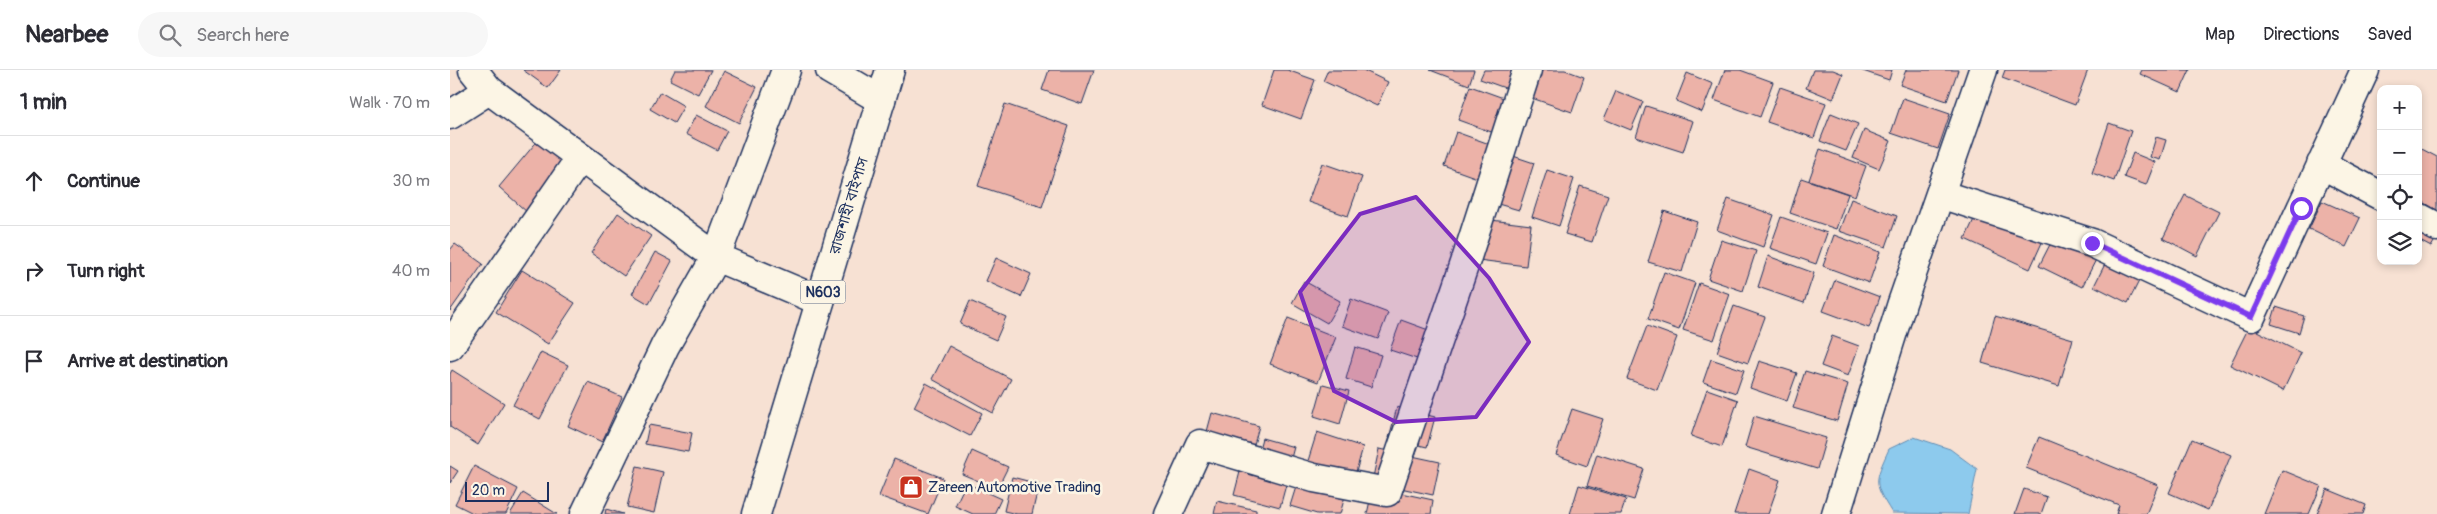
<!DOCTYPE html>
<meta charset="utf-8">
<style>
:root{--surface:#fff;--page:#f7f7f7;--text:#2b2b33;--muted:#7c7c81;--line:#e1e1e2}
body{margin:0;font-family:Pangolin,"Noto Sans Bengali",sans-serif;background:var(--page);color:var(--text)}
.controls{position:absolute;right:15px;top:15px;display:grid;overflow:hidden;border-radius:10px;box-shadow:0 2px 8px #0003}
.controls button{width:45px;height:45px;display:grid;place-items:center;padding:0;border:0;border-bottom:1px solid var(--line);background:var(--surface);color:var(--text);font:25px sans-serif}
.scale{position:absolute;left:15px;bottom:12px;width:84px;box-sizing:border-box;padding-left:5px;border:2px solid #1b2f5e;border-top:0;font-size:14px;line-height:18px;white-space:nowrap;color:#1b2f5e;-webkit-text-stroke:4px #fcf5e5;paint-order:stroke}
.stop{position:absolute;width:15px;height:15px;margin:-11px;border:4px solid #7c3aed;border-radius:50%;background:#fff}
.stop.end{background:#7c3aed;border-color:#fff;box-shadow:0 1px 5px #0008}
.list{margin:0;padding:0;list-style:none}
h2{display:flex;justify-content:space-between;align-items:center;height:65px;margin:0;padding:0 20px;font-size:21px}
h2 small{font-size:16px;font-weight:400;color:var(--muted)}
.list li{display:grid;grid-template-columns:32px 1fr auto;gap:15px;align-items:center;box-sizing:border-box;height:90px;padding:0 20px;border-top:1px solid var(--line)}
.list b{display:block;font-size:19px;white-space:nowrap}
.list em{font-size:16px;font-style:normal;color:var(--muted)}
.icon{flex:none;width:28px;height:28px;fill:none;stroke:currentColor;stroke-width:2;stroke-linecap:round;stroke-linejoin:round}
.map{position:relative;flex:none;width:1987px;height:444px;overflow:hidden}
header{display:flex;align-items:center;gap:30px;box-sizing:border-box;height:70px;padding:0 25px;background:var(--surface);border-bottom:1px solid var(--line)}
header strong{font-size:24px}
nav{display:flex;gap:28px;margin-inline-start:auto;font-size:18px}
.search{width:350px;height:45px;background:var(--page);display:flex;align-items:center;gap:12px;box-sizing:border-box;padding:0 18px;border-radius:28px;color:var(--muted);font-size:19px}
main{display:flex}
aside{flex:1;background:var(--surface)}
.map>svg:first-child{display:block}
.water{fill:#8dcaed;stroke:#5f8cb4}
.building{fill:#ecb2a8;stroke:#1b2f5e}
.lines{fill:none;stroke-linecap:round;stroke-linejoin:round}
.minor-casing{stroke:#1b2f5e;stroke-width:31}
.trunk-casing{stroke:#1b2f5e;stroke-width:31}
.minor{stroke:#fcf5e5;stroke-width:28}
.trunk{stroke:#fcf5e5;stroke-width:28}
.route{stroke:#7c3aed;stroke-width:6}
.marked{fill:#7b2cbf;fill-opacity:0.2;stroke:#7b2cbf;stroke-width:4;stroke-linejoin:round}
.labels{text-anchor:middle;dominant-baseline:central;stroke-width:5;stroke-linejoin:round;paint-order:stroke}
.shield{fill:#fcf5e5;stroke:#5e6a86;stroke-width:1}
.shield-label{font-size:14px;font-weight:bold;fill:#1b2f5e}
.street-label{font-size:15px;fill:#1b2f5e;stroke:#fcf5e5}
.poi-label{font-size:15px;fill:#1b2f5e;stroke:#fcf5e5;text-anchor:start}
</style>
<header>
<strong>Nearbee</strong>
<div class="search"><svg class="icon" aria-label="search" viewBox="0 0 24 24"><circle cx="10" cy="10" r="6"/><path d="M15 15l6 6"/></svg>Search here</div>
<nav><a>Map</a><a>Directions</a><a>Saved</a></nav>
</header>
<main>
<aside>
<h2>1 min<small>Walk · 70 m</small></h2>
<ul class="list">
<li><svg class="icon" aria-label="ahead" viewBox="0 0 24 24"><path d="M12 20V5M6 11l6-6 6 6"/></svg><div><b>Continue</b></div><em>30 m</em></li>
<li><svg class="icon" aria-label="right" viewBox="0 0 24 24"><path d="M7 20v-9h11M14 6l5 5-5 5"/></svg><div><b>Turn right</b></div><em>40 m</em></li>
<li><svg class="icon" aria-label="arrive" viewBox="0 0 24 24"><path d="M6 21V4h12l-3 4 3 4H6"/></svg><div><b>Arrive at destination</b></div></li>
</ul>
</aside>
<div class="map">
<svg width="1987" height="444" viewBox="0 0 1987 444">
<rect width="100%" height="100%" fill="#f7e1d3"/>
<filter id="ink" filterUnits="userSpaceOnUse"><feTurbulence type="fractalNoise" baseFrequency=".02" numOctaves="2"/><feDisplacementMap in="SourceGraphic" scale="10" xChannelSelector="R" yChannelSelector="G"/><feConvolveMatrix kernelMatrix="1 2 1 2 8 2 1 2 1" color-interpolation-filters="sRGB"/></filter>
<g filter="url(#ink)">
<path class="water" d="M 1464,367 L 1500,379 L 1527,399 L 1518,444 L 1442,443 C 1423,413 1424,412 1439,379 Z"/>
<path class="building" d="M 73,0 L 111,0 L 98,18 Z
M 225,0 L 261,0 L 248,24 L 220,10 Z
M 599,0 L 644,0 L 632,34 L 592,20 Z
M 824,0 L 837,0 L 865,10 L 851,49 L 812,35 Z
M 878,0 L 913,0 L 938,12 L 927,36 L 873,11 Z
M 980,0 L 1024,0 L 1019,15 Z
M 1034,0 L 1078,0 L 1069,23 L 1030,9 Z
M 1085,0 L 1115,0 L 1134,7 L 1122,42 L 1076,26 Z
M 1275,0 L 1290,0 L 1323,12 L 1310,47 L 1264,30 Z
M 1363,0 L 1383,0 L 1393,4 L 1383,29 L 1356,18 Z
M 1410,0 L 1442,0 L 1439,10 Z
M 1456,0 L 1508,0 L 1497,31 L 1450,15 Z
M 1555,0 L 1638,0 L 1625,35 L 1552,8 Z
M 1692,0 L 1740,0 L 1730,22 L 1690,4 Z
M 274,1 L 307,17 L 289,53 L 256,36 Z
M 1237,3 L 1263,14 L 1252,42 L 1226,31 Z
M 1020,16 L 1059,30 L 1047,64 L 1008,50 Z
M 1330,17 L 1376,33 L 1364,68 L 1317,52 Z
M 1166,21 L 1193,32 L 1181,60 L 1154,49 Z
M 210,22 L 234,36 L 224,53 L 200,39 Z
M 1453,28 L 1500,44 L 1488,79 L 1441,63 Z
M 555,34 L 619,56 L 592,137 L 528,116 Z
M 1196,36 L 1243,51 L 1233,82 L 1186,67 Z
M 1381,43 L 1408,54 L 1396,81 L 1370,71 Z
M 246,45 L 277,61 L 267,80 L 236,64 Z
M 1659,53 L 1681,61 L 1664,111 L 1642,103 Z
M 1414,60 L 1441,71 L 1429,99 L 1403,88 Z
M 1006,62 L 1045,76 L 1033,110 L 994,96 Z
M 1706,67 L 1716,70 L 1710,90 L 1700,87 Z
M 89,69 L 119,95 L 78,143 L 49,117 Z
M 1968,77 L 1987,87 L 1987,140 L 1968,129 Z
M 1370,79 L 1416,96 L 1405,126 L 1359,110 Z
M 1683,83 L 1705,92 L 1696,115 L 1674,107 Z
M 1057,84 L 1084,93 L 1069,140 L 1041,132 Z
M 872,93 L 912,107 L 898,146 L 858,132 Z
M 1097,100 L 1124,109 L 1109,156 L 1082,147 Z
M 1351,108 L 1398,124 L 1386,159 L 1340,143 Z
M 1130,116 L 1158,125 L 1142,172 L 1115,164 Z
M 1535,125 L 1600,155 L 1580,199 L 1515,169 Z
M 1735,125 L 1769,142 L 1747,186 L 1713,168 Z
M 1278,129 L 1324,145 L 1313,177 L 1267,160 Z
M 1401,129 L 1447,146 L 1436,177 L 1389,161 Z
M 1872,131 L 1910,148 L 1896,177 L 1859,159 Z
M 1214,141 L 1247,152 L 1232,202 L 1198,192 Z
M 1968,141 L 1987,167 L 1981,177 L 1968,170 Z
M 168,143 L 201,166 L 174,206 L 141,183 Z
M 1331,147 L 1377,163 L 1366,194 L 1320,178 Z
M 1033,149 L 1081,155 L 1076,196 L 1028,190 Z
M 1612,151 L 1655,172 L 1632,217 L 1589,196 Z
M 1384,165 L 1430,182 L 1419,213 L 1373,196 Z
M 1271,170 L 1306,181 L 1293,221 L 1258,209 Z
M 1666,172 L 1700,189 L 1678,233 L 1644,216 Z
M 5,174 L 33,194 L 0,241 L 0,180 Z
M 205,182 L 222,191 L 199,234 L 182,224 Z
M 1318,186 L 1364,203 L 1354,233 L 1308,217 Z
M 546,188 L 581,204 L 571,227 L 536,211 Z
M 72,200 L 125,233 L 98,274 L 46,242 Z
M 1214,202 L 1245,213 L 1229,260 L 1198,249 Z
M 1385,210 L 1430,227 L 1419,258 L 1373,241 Z
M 854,211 L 890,231 L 877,253 L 842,233 Z
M 1249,213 L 1280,224 L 1264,270 L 1233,260 Z
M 901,229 L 938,243 L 928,269 L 892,256 Z
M 520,231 L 556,247 L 546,270 L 510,254 Z
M 1284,236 L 1315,247 L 1298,293 L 1267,282 Z
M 1826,237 L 1854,246 L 1849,263 L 1821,254 Z
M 1545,246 L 1623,269 L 1609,316 L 1532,293 Z
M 838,248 L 886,267 L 868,312 L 820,294 Z
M 951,250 L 995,266 L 985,295 L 940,280 Z
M 1197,256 L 1227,267 L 1207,320 L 1177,309 Z
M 1799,257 L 1851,283 L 1833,321 L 1780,295 Z
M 1382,266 L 1409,276 L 1398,306 L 1371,296 Z
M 499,276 L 561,309 L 543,343 L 482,309 Z
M 905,277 L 931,285 L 921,317 L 896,309 Z
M 91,282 L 118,295 L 90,349 L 63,335 Z
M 1261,289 L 1294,300 L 1286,323 L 1253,312 Z
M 1309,291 L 1347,303 L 1337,331 L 1300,318 Z
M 2,300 L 54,333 L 28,375 L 0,357 L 0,304 Z
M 1355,301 L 1398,314 L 1387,351 L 1343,338 Z
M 138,312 L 172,327 L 152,372 L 118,356 Z
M 476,313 L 532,343 L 520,366 L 464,337 Z
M 873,314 L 899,321 L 890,354 L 864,346 Z
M 1257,319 L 1288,330 L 1272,377 L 1241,366 Z
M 947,337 L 985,347 L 977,377 L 939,368 Z
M 1122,339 L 1153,349 L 1137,396 L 1106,385 Z
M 762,343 L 809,356 L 802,382 L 755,369 Z
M 1304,346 L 1376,368 L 1367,399 L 1295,377 Z
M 199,355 L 242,363 L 238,382 L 195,374 Z
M 867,362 L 913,377 L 904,409 L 857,394 Z
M 1589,367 L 1708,415 L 1696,444 L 1666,444 L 1669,435 L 1576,398 Z
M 812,368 L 844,377 L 837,403 L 805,394 Z
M 1742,369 L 1781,385 L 1758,440 L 1719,423 Z
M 929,379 L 990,392 L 983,425 L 922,412 Z
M 522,381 L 558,397 L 547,419 L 512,404 Z
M 1147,384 L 1194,399 L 1184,430 L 1137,416 Z
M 444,389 L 493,408 L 478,444 L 429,426 Z
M 0,396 L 8,401 L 0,413 Z
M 24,396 L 68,419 L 56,444 L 25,444 L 5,434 Z
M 187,396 L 213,402 L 204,443 L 177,437 Z
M 791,398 L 837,411 L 830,437 L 784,425 Z
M 1299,399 L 1330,410 L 1318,444 L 1284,444 Z
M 1832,400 L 1871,416 L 1859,444 L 1814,444 Z
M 850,404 L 897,419 L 890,444 L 867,444 L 840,436 Z
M 562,407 L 589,414 L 582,444 L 567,444 L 554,441 Z
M 516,413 L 551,429 L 544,444 L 523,444 L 505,436 Z
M 1129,415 L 1176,429 L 1171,444 L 1120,444 Z
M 923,417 L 983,430 L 981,444 L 917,444 Z
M 1574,419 L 1597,427 L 1591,444 L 1565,444 Z
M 1877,419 L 1916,435 L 1913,444 L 1867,444 Z
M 73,423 L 107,444 L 60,444 Z
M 767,431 L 806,440 L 806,444 L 764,444 Z
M 156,439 L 173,444 L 155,444 Z"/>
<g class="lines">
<g class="minor-casing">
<path id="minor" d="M 23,0 L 39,20
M 380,0 L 431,30
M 0,45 L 39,20 L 266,187 L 370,231
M 1871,94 L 1931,126
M 1490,124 L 1642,173 L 1801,247 L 1915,0
M 1968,147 L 1987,157
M 0,276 L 130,88
M 135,444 L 215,276 L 266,187 L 336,0
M 718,444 L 750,374 L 864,408 L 937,422 L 1016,190 L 1077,0
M 1386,444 L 1452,233 L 1533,0"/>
</g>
<g class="trunk-casing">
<path id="trunk" d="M 306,444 L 440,0"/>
</g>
<use href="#minor" class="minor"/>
<use href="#trunk" class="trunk"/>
</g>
</g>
<g class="lines" filter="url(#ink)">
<path class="route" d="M 1642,173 L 1801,247 L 1851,138"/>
</g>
<path class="marked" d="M 966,127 L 1039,208 L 1079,272 L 1026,347 L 946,352 L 884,321 L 850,222 L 910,144 Z"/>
<defs>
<g id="shop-square" transform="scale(1.25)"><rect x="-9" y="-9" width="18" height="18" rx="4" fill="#c8321e" stroke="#fcf5e5"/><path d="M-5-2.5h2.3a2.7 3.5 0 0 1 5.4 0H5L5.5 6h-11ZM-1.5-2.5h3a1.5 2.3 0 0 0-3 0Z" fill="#fff"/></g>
</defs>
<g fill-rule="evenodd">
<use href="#shop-square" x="461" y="417"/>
</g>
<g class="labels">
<rect class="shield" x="350.5" y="210.5" width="45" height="23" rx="4"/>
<g class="shield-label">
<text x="373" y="222">N603</text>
</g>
<g class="street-label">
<text transform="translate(399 136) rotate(-73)">রাজশাহী বাইপাস</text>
</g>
<g class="poi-label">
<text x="478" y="417">Zareen Automotive Trading</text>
</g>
</g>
</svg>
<div class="controls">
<button>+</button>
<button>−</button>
<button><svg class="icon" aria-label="locate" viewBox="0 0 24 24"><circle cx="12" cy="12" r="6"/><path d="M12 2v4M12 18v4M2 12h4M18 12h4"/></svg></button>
<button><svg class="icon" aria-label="layers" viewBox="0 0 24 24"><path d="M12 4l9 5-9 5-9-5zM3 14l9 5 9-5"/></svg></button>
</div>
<div class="scale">20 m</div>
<div class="stop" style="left:1851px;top:138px"></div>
<div class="stop end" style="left:1642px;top:173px"></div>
</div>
</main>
